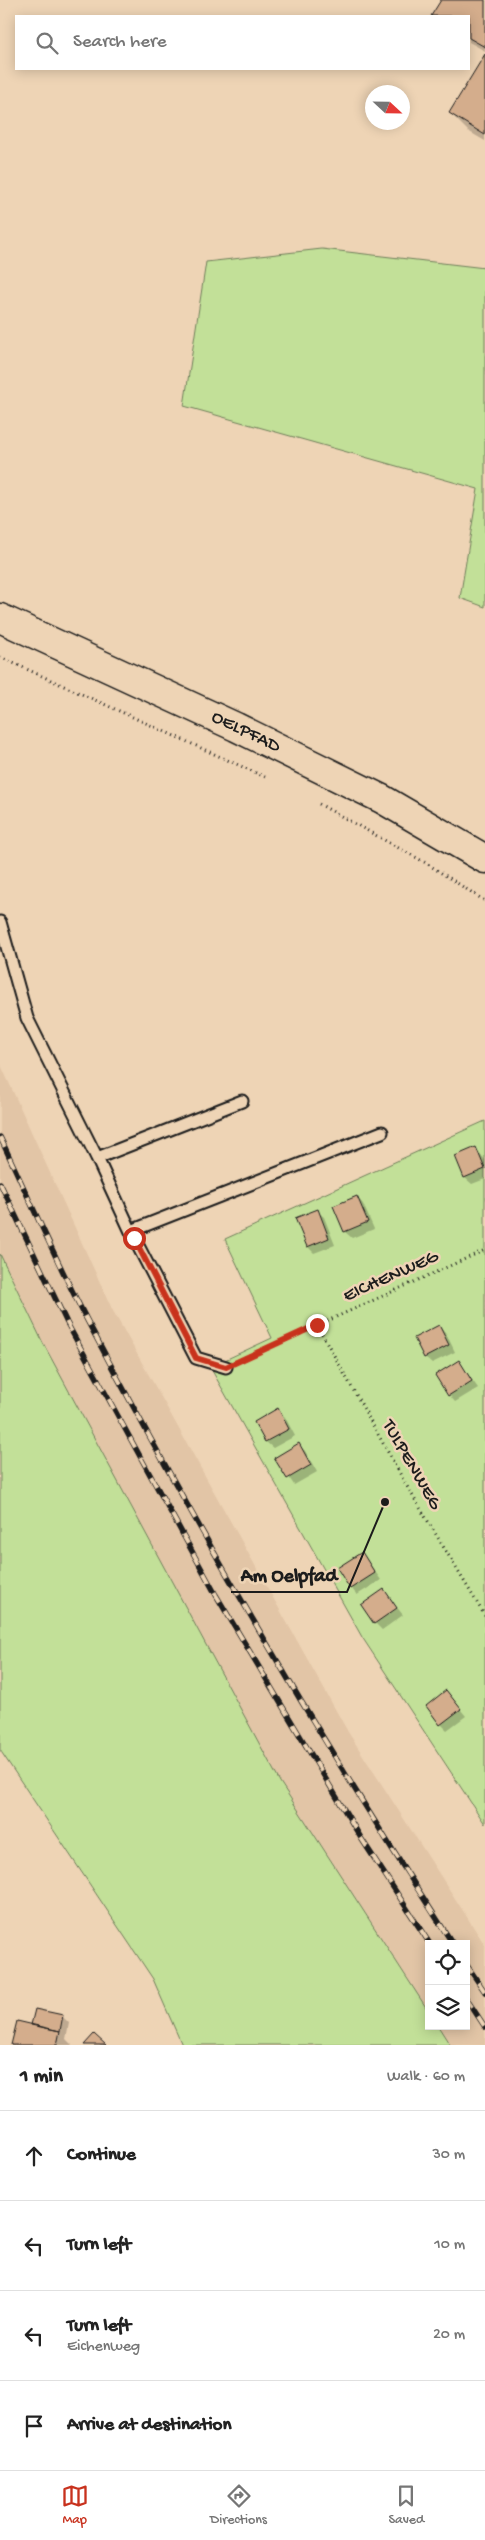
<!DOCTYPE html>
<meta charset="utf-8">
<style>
:root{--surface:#fff;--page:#f2f2f2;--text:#222;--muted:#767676;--line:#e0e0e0;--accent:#c8321e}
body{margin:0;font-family:"Gochi Hand",sans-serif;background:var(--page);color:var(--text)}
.controls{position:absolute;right:15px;bottom:15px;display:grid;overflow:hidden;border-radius:0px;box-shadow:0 2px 12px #0003}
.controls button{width:45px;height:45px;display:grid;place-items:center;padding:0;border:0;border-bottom:1px solid var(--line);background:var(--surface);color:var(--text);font:25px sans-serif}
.compass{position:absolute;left:365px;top:85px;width:45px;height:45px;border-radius:50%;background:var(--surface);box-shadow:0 2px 12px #0003;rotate:112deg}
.stop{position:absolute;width:15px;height:15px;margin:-11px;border:4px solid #c8321e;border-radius:50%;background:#fff}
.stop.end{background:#c8321e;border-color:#fff;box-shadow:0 1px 5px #0008}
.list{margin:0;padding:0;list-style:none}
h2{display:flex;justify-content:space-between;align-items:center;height:65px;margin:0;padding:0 20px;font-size:21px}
h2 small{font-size:16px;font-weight:400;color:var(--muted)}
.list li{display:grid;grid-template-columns:32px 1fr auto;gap:15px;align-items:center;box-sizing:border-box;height:90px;padding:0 20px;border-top:1px solid var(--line)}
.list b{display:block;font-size:19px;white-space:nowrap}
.list p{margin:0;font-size:16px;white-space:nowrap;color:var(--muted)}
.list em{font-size:16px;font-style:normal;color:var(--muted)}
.icon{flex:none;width:28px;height:28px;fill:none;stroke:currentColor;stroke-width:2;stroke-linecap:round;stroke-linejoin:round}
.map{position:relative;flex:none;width:485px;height:2045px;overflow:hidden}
.search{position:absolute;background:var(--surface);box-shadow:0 2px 12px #0003;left:15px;right:15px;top:15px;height:55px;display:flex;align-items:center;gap:12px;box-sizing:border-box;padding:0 18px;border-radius:0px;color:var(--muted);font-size:19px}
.sheet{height:425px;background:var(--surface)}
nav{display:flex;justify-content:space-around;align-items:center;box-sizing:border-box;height:70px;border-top:1px solid var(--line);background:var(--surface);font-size:14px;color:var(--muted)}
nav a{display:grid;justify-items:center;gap:2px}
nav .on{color:var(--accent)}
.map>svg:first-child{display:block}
.built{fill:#e2c5a6}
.green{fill:#c2e098;stroke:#6f7e5a}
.shadow{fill:#0003}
.building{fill:#d4ad8c;stroke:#1c1c1c}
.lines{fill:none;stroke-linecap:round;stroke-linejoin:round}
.service-casing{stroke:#1c1c1c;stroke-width:15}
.tertiary-casing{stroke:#1c1c1c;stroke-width:31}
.path{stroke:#1c1c1c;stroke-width:3;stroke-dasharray:1 4;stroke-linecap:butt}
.service{stroke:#eed4b5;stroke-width:11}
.tertiary{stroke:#eed4b5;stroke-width:28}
.rail-casing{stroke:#1c1c1c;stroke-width:5.5}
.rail{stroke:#eed4b5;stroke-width:4;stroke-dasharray:11;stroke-linecap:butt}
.route{stroke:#c8321e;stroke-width:6}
.labels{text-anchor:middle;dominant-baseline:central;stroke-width:5;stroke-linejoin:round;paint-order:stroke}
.street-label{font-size:19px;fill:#1c1c1c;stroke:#eed4b5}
.leader{fill:none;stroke:#1c1c1c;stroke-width:2}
.callout-dot{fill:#1c1c1c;stroke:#eed4b5;stroke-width:2}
.callout-label{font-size:20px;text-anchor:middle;font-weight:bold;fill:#1c1c1c;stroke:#eed4b5;stroke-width:5;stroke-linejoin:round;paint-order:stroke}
</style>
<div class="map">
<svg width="485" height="2045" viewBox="0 0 485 2045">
<rect width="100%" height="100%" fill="#eed4b5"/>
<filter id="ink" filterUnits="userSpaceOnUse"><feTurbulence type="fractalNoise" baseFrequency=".02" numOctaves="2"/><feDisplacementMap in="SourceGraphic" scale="10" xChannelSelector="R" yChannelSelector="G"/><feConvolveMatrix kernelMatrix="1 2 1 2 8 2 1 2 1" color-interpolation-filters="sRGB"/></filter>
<g filter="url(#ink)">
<path class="built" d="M 0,1063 L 112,1309 L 348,1732 L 485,1945 L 485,2045 L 450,2045 L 438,2026 L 466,2026 L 466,1944 L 429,1944 L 429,2012 L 280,1782 L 43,1343 L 0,1254 Z"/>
<path class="green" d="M 322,249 L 485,268 L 485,607 L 460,598 L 478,489 L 184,406 L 206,262 Z
M 485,1121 L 485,1824 L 362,1637 L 210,1367 L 272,1338 L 225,1239 Z
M 0,1254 L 43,1343 L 280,1782 L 429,2012 L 429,2026 L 438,2026 L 450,2045 L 182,2045 L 153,1979 L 0,1750 Z"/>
<path class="shadow" d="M 442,0 L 485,0 L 485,51 L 469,42 L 469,16 L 433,16 Z
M 485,56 L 485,141 L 468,131 L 450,113 Z
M 476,1148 L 485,1160 L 485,1179 L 472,1184 L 465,1178 L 456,1157 Z
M 357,1197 L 363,1204 L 374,1229 L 352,1238 L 345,1232 Z
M 317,1211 L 324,1217 L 335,1245 L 314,1253 L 308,1247 Z
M 439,1326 L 446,1333 L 455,1352 L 432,1363 L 425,1357 Z
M 459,1362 L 478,1388 L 455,1402 L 449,1395 Z
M 278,1410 L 285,1417 L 295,1436 L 273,1448 L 266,1442 L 256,1422 Z
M 299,1445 L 305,1451 L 317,1472 L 294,1485 L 276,1458 Z
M 362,1553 L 381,1580 L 357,1595 L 351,1588 Z
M 384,1591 L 403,1615 L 382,1630 L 375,1623 Z
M 446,1692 L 466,1716 L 447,1730 L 441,1724 Z
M 35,2010 L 63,2017 L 69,2023 L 66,2039 L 72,2045 L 12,2045 L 31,2026 Z"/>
<path class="building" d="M 441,0 L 485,0 L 485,47 L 469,38 L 469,16 L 431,16 Z
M 485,54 L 485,135 L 449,113 Z
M 476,1147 L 485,1169 L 464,1178 L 455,1156 Z
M 357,1196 L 368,1222 L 344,1232 L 333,1206 Z
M 318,1209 L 329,1238 L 307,1247 L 295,1218 Z
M 439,1325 L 449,1345 L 424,1358 L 414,1338 Z
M 459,1360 L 472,1381 L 448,1396 L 435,1375 Z
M 278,1408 L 289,1429 L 265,1442 L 254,1422 Z
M 299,1443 L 311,1465 L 287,1479 L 274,1458 Z
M 362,1552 L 375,1573 L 350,1589 L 337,1568 Z
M 384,1589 L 397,1608 L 374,1624 L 361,1605 Z
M 446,1690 L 461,1709 L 440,1725 L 426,1706 Z
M 35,2009 L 63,2015 L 60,2031 L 31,2025 Z
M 17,2021 L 60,2031 L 57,2045 L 11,2045 Z
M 94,2034 L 106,2045 L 84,2045 Z"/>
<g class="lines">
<g class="service-casing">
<path id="service" d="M 0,922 L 27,1018 L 97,1158 L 134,1238 L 196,1358 L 226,1367
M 97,1158 L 242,1101
M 131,1231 L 382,1132"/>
</g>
<g class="tertiary-casing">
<g id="tertiary">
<path id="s1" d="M 0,618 L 236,727 L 382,799 L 485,859"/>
</g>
</g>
<path class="path" d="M 0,657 L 265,777
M 319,804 L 426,863 L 485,901
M 317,1325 L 408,1488 L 485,1616
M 245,1358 L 485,1250"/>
<use href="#service" class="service"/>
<use href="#tertiary" class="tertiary"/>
<g class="rail-casing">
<path id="rail" d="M 0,1137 C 29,1198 56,1261 88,1322 C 200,1535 322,1743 453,1944
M 0,1183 L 67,1323 L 216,1595 L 361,1838 L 430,1944
M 466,1964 L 485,1992
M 466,1998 L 485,2027"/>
</g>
<use href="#rail" class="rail"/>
</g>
</g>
<g class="lines" filter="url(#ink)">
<path class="route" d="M 134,1238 L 196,1358 L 226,1367 L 317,1325"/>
</g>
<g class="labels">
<g class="street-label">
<text stroke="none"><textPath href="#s1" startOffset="271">OELPFAD</textPath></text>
<text transform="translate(391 1277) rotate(-24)">EICHENWEG</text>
<text transform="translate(411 1465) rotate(60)">TULPENWEG</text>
</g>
</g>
<path class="leader" d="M385 1502L347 1592H231"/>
<circle class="callout-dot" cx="385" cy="1502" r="5"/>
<g class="callout-label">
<text x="289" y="1581">Am Oelpfad</text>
</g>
</svg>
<div class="controls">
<button><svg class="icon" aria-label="locate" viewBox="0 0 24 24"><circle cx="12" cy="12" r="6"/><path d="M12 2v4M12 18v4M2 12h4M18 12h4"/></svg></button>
<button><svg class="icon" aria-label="layers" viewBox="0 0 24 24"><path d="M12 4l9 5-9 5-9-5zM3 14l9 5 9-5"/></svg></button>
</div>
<svg class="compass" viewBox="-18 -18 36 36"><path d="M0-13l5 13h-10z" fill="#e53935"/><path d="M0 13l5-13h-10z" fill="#767676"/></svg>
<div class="stop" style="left:134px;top:1238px"></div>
<div class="stop end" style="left:317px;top:1325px"></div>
<div class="search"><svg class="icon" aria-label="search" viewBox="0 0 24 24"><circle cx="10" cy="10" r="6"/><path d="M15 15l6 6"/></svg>Search here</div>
</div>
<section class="sheet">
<h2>1 min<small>Walk · 60 m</small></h2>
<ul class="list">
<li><svg class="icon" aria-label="ahead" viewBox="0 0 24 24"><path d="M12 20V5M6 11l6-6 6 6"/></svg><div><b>Continue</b></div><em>30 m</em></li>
<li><svg class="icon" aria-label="left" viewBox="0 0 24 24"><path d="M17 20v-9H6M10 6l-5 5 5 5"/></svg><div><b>Turn left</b></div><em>10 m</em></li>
<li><svg class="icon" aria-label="left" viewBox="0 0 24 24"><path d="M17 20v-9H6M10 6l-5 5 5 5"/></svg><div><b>Turn left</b><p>Eichenweg</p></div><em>20 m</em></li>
<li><svg class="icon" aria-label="arrive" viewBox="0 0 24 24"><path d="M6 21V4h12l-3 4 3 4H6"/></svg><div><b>Arrive at destination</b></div></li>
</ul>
</section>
<nav>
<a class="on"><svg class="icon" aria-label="map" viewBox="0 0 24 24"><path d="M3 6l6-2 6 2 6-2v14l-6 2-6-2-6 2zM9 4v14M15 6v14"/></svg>Map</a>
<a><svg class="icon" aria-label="directions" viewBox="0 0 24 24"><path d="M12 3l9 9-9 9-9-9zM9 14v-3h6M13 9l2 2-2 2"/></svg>Directions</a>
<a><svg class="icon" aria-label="saved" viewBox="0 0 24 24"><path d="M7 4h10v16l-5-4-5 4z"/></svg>Saved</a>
</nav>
